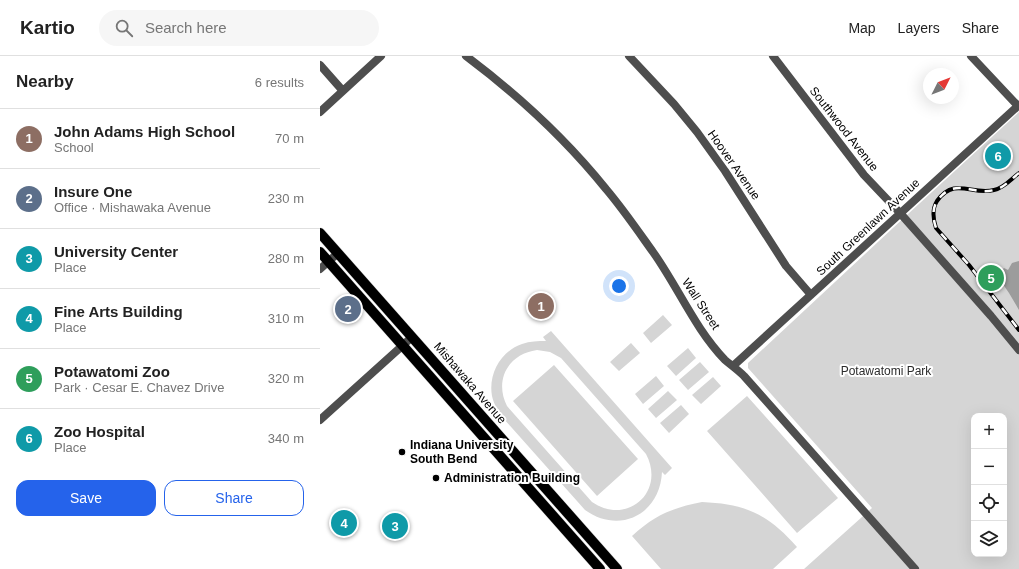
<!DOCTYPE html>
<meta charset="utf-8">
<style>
:root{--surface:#fff;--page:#f6f6f6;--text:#222;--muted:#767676;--line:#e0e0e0;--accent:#2563eb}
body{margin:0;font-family:Helvetica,sans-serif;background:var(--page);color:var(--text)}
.controls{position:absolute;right:12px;bottom:12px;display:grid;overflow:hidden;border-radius:8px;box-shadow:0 4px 16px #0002}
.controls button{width:36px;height:36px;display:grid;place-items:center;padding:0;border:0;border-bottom:1px solid var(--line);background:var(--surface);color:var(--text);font:20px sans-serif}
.compass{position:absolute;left:603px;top:12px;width:36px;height:36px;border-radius:50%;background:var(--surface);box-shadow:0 4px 16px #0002;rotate:48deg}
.you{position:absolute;left:299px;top:230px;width:14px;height:14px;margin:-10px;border:3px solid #fff;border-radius:50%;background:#1a73e8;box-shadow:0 0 0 6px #1a73e833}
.badge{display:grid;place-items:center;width:26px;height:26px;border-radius:50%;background:var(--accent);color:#fff;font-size:13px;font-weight:700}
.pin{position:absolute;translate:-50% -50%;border:2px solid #fff;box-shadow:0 1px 4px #0006}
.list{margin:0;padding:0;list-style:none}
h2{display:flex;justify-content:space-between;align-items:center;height:52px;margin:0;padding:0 16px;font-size:17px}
h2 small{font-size:13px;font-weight:400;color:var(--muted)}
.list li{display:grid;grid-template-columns:26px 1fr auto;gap:12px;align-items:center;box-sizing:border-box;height:60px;padding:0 16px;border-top:1px solid var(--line)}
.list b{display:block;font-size:15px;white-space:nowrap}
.list p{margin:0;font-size:13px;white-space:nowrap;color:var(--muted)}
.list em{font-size:13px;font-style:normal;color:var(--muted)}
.actions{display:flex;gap:8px;padding:12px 16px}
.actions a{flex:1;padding:9px 0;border:1px solid var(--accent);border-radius:12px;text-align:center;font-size:14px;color:var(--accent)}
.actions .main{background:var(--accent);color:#fff}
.icon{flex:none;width:22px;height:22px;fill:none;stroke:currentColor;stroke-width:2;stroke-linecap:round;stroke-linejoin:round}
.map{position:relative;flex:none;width:699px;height:513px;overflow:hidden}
header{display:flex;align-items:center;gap:24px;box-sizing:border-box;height:56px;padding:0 20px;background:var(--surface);border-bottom:1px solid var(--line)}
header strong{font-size:19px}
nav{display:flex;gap:22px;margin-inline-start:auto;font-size:14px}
.search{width:280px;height:36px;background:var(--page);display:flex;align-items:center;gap:10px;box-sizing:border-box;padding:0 14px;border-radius:22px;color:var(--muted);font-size:15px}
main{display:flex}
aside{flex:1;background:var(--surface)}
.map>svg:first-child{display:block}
.green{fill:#d5d5d5;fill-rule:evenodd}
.water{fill:#9c9c9c}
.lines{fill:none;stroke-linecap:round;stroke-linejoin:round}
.major-casing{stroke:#dbdbdb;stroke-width:11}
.minor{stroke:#4e4e4e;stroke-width:8}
.major{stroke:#000;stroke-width:10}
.rail-casing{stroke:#000;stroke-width:4}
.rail{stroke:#fff;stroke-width:2.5;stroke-dasharray:8;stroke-linecap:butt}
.poi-dot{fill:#000;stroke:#fff;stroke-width:1.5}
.labels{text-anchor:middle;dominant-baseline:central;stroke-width:4;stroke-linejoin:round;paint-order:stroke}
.street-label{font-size:12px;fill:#000;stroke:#fff}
.park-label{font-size:12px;fill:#2c2c2c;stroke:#fff}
.poi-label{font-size:12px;font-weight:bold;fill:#000;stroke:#fff;text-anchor:start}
</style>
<header>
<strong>Kartio</strong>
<div class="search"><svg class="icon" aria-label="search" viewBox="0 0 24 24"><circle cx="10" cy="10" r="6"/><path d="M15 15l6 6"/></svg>Search here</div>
<nav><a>Map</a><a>Layers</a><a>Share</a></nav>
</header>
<main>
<aside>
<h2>Nearby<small>6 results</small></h2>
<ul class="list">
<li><span class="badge" style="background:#8d6e63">1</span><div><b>John Adams High School</b><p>School</p></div><em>70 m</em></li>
<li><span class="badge" style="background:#5c6f8a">2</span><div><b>Insure One</b><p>Office · Mishawaka Avenue</p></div><em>230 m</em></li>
<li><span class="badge" style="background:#0f9aa8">3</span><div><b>University Center</b><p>Place</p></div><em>280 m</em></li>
<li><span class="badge" style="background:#0f9aa8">4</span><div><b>Fine Arts Building</b><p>Place</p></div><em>310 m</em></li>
<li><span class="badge" style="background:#2e9e5b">5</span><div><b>Potawatomi Zoo</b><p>Park · Cesar E. Chavez Drive</p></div><em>320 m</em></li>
<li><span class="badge" style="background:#0f9aa8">6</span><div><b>Zoo Hospital</b><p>Place</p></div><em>340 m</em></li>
</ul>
<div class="actions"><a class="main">Save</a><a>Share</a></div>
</aside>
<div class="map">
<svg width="699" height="513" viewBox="0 0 699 513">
<rect width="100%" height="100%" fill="#fff"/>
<path class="green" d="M 699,56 L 699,513 L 484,513 L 552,452 L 428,312 L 428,307 L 588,158 ZM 654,360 L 684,360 L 684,498 L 654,498 Z
M 343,259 L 352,269 L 331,287 L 323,277 Z
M 231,275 L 352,412 L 345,419 L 342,416 C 340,458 300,479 265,454 L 183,362 C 178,355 174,349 172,340 C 168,318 181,295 202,288 C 210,285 218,285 226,285 L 223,281 ZM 217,294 L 230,296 L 241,302 L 326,398 C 346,436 307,470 272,446 L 187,350 C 174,324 188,298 217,294 Z
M 311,287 L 320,297 L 299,315 L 290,306 Z
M 368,292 L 376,302 L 356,320 L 347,310 Z
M 380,306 L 389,316 L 368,334 L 359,324 Z
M 234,309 L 318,403 L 277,440 L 193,345 Z
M 336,320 L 344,330 L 323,348 L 315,338 Z
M 393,321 L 401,330 L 381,348 L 372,339 Z
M 348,335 L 357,344 L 336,362 L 328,353 Z
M 427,340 L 518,442 L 477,477 L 387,375 Z
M 361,349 L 369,358 L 349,377 L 340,367 Z
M 382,446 C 426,448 448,458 477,491 L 453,513 L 341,513 L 312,480 C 335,459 352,452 382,446 Z"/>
<path class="water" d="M 699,205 L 699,254 L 689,237 L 678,221 L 681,219 L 682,214 L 684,212 L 688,214 L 692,207 Z"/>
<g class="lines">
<g class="major-casing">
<path id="major" d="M 0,177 L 297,513
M 0,196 L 280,513"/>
</g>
<path class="minor" d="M 146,0 C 198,39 245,82 286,133 C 303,153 318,175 333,196 C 358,231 375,273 405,304 C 411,309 418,314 424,320 L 595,513
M 309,0 L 354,48 L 377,76 L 405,115 L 466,210 L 491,239
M 453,0 L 544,119 L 580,157 L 671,260 L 699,294
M 651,0 L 698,50
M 0,9 L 23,35
M 0,56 L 61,0
M 0,213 L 18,197
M 413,310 L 699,49
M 0,364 L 92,281"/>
<use href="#major" class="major"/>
<g class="rail-casing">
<path id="rail" d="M 699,117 C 691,123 684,132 674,134 C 652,140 635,120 617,145 C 612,153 613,163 616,172 L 649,209 L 699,274"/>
</g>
<use href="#rail" class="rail"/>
</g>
<g class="poi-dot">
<circle cx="82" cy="396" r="4"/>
<circle cx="116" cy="422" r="4"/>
</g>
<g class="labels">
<g class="street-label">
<text transform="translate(524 73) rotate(52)">Southwood Avenue</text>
<text transform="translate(414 109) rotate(55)">Hoover Avenue</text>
<text transform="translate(548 171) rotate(-43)">South Greenlawn Avenue</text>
<text transform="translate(381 248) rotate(57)">Wall Street</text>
<text transform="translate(150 327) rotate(49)">Mishawaka Avenue</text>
</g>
<g class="park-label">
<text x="566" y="315">Potawatomi Park</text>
</g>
<g class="poi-label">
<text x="90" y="389">Indiana University<tspan x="90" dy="14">South Bend</tspan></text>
<text x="124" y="422">Administration Building</text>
</g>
</g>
</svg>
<div class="controls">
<button>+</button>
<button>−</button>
<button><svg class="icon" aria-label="locate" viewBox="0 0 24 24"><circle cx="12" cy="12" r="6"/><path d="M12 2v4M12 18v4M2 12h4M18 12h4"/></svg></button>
<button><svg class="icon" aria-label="layers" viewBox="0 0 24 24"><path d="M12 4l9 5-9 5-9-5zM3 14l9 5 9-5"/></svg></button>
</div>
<svg class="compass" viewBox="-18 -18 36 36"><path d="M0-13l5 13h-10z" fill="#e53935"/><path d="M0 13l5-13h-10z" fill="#767676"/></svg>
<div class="you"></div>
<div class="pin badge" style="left:221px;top:250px;background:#8d6e63">1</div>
<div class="pin badge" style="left:28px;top:253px;background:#5c6f8a">2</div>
<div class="pin badge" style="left:75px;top:470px;background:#0f9aa8">3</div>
<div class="pin badge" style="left:24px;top:467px;background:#0f9aa8">4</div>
<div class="pin badge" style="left:671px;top:222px;background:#2e9e5b">5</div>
<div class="pin badge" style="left:678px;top:100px;background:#0f9aa8">6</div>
</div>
</main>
